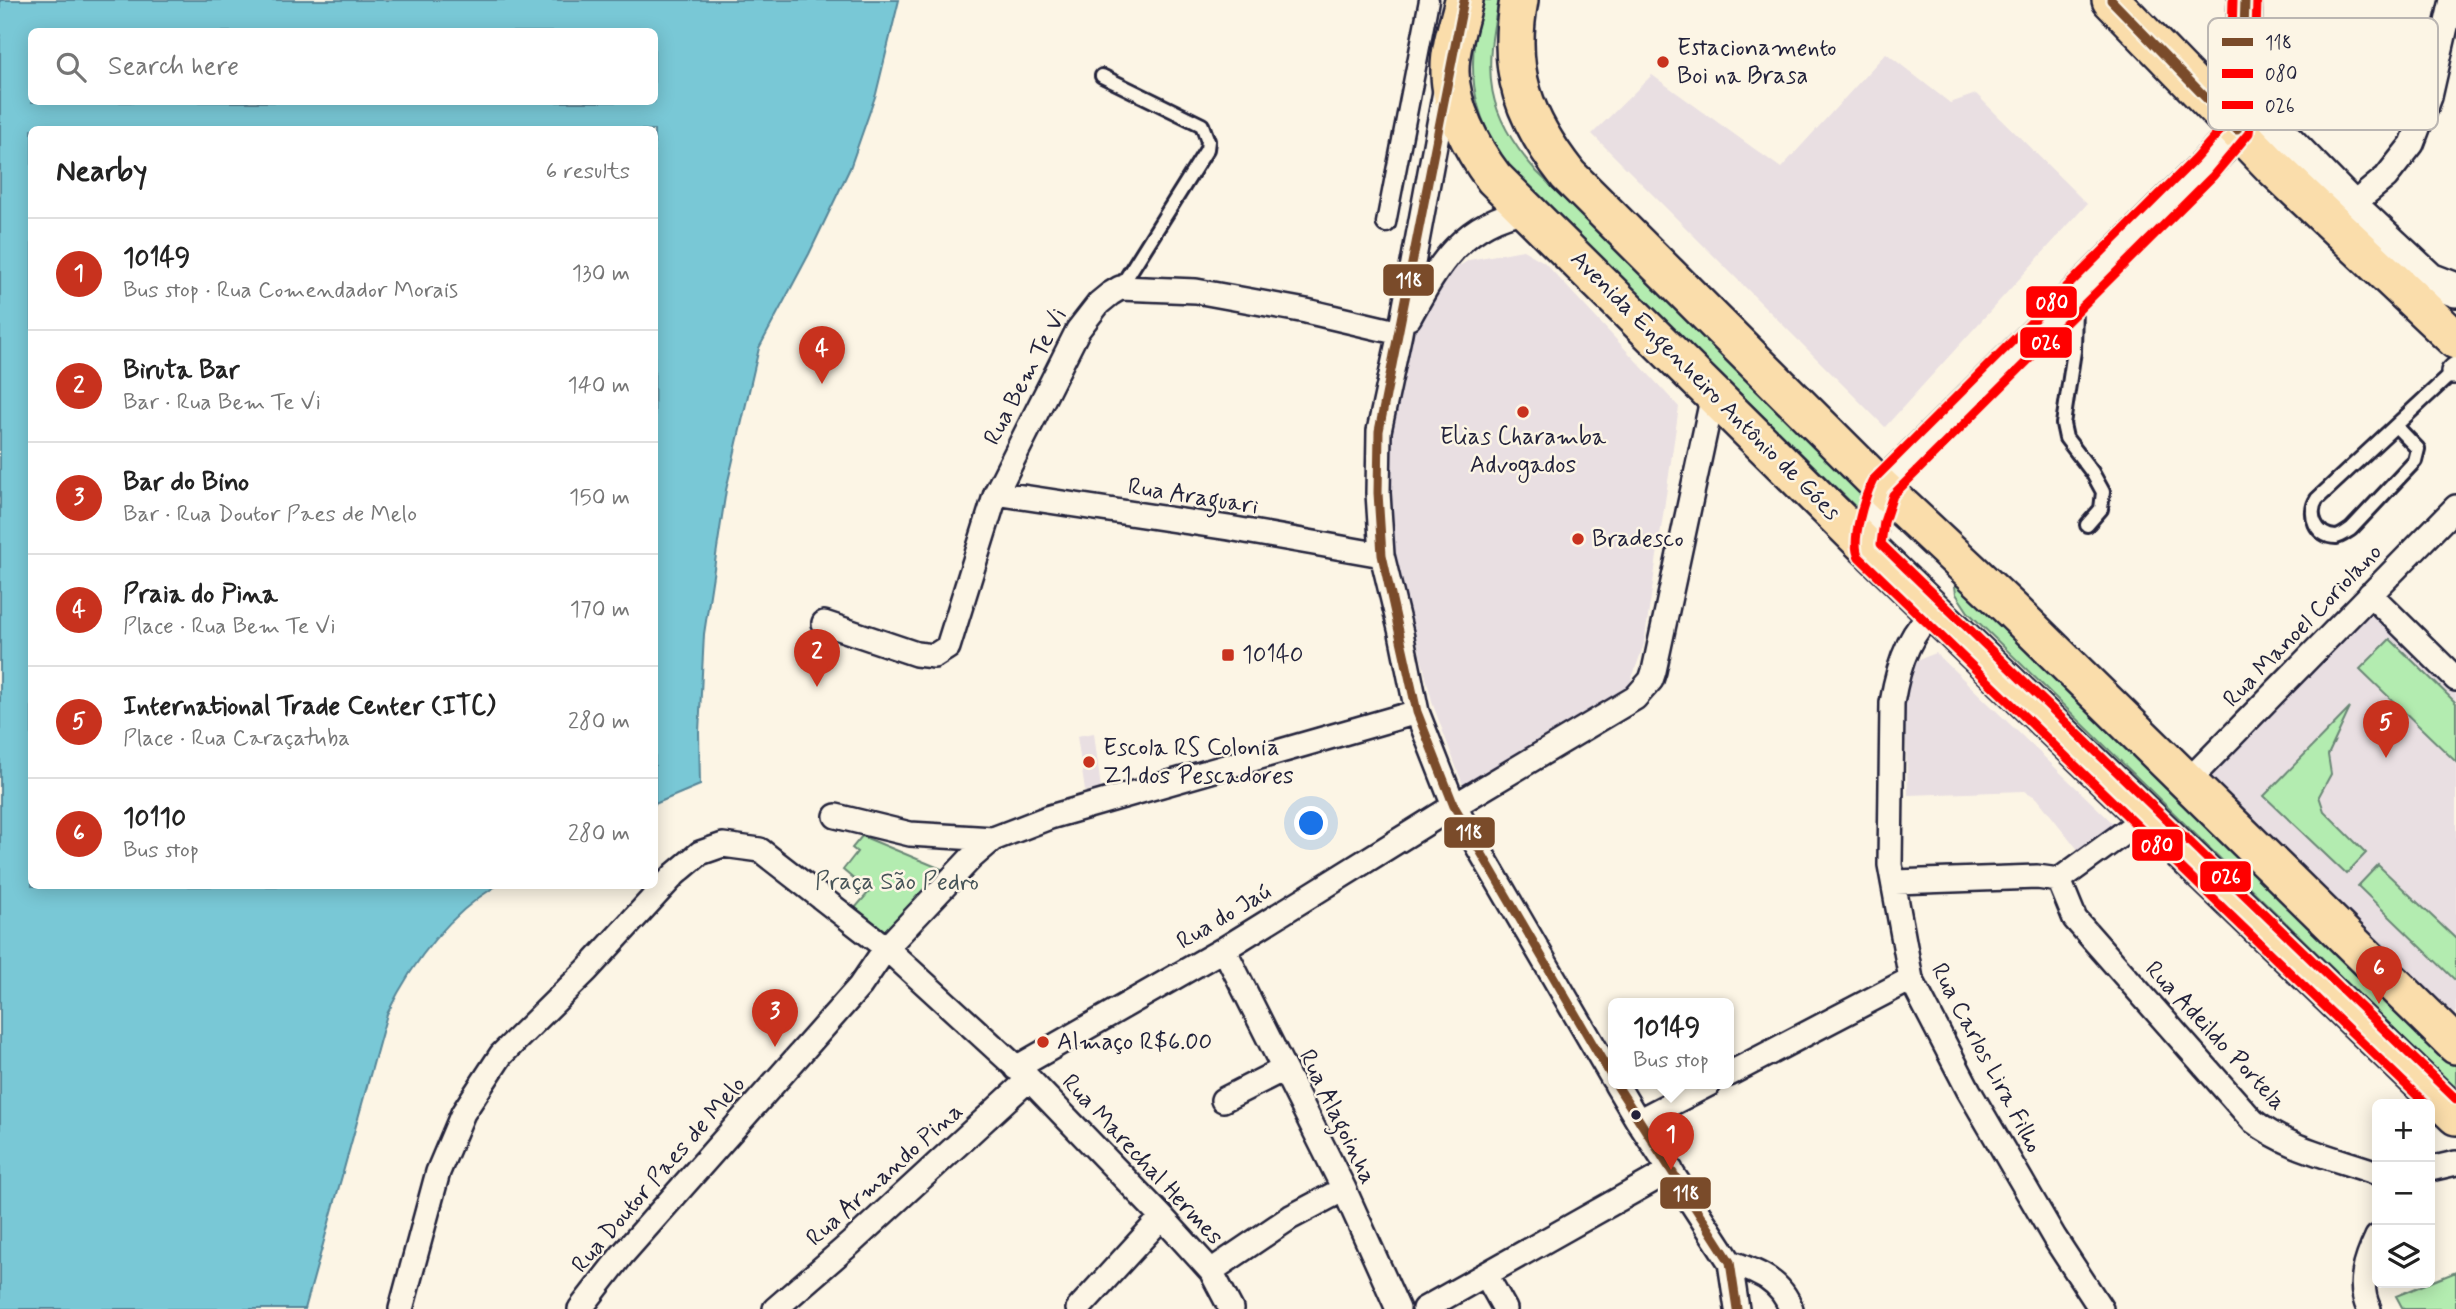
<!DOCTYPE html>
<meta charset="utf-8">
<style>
:root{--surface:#fff;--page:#f6f6f6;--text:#222;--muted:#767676;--line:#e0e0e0;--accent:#c8321e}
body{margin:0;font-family:Mynerve,sans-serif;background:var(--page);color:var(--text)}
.controls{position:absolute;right:21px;bottom:21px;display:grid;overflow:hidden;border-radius:10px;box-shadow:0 4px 18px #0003}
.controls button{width:63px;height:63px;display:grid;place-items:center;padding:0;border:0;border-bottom:2px solid var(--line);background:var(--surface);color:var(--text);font:35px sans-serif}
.you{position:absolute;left:1312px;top:824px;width:24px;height:24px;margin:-18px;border:5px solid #fff;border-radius:50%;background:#1a73e8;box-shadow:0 0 0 10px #1a73e833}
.badge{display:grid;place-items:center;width:46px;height:46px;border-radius:50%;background:var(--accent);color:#fff;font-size:23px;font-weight:700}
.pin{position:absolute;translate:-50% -58px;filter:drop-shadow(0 2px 4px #0008)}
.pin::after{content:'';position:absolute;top:37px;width:24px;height:21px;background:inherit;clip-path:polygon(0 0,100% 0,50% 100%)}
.popup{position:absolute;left:1608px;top:998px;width:126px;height:91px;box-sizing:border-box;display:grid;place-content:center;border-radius:10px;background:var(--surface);filter:drop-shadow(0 2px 5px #0005);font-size:23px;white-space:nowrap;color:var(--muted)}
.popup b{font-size:26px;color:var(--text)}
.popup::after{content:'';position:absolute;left:50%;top:100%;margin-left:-14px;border:14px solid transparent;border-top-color:var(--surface)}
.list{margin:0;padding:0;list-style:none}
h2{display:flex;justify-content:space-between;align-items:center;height:91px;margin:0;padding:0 28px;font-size:30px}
h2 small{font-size:23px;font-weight:400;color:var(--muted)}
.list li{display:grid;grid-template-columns:46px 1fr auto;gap:21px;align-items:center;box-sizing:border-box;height:112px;padding:0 28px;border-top:2px solid var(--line)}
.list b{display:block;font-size:26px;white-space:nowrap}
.list p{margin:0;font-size:23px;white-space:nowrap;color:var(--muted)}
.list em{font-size:23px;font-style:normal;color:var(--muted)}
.icon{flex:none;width:38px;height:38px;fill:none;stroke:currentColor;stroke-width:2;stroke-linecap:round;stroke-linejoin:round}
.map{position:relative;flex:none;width:2456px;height:1309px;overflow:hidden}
.search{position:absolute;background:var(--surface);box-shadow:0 4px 18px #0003;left:28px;top:28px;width:630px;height:77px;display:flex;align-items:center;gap:18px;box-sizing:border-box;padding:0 24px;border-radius:10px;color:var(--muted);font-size:26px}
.panel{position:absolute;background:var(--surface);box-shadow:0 4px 18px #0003;left:28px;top:126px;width:630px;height:763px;border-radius:10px}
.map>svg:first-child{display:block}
.built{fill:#e9dfe2}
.green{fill:#b3ecb0;stroke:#6a8776;stroke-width:2}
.water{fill:#79c8d6;stroke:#568698;stroke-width:2;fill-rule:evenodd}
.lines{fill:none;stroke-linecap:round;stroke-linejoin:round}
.service-casing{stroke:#22223b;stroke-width:18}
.pedestrian-casing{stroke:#22223b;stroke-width:23}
.minor-casing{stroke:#22223b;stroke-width:28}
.secondary-casing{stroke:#22223b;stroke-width:38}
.primary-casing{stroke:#22223b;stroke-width:42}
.service{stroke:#fcf5e5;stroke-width:12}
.pedestrian{stroke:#fcf5e5;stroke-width:18}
.minor{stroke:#fcf5e5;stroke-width:23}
.secondary{stroke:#fcf5e5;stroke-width:33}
.primary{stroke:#faddab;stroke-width:37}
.bus-1-casing{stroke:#fcf5e5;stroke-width:14}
.bus-2-casing{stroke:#fcf5e5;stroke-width:14}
.bus-3-casing{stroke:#fcf5e5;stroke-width:14}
.bus-1{stroke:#7a4b2a;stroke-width:9}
.bus-2{stroke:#f00;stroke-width:9}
.bus-3{stroke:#f00;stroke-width:9}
.poi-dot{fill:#c8321e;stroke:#fcf5e5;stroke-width:2.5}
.bus-dot{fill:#22223b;stroke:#fcf5e5;stroke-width:2.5}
.labels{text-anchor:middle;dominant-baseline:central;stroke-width:5;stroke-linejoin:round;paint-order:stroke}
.poi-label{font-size:24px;fill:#22223b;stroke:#fcf5e5;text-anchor:start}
.street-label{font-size:24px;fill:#22223b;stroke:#fcf5e5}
.park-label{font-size:24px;fill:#465458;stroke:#fcf5e5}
.key{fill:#fcf5e5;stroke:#bbb6b2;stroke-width:2}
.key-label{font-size:19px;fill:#22223b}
.line-badge{stroke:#fcf5e5;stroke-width:2.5}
.badge-label{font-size:19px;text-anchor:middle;font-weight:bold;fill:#fff}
</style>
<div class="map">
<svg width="2456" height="1309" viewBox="0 0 2456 1309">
<rect width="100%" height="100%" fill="#fcf5e5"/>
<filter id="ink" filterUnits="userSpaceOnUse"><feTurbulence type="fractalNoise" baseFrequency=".0143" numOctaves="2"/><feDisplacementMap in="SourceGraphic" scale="14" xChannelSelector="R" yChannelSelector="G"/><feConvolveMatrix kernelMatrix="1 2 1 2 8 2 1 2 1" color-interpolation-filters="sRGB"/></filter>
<g filter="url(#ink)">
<path class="built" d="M 1886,53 L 1950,103 L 1976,94 L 2087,204 L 1885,427 L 1592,134 L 1652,75 L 1781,168 Z
M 1523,250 L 1544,262 L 1679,407 L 1644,644 L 1630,684 L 1621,697 L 1608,707 L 1463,785 L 1433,705 L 1395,555 L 1390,493 L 1389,432 L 1412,326 L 1438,286 L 1456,268 L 1469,260 Z
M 2373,605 L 2456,683 L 2456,1039 L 2199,785 Z
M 1936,653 L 2118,828 L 2083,856 L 2037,798 L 2025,791 L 1908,795 L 1904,685 L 1918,660 Z
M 1094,733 L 1101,789 L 1085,791 L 1077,736 Z"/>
<path class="green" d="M 1481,0 L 1499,0 C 1483,73 1485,114 1537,172 L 1871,495 L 1867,518 L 1508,166 C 1468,111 1467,64 1481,0 Z
M 1953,571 L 2456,1064 L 2456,1089 L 1968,612 L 1956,594 Z
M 2390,639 L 2456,703 L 2456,762 L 2360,669 Z
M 2350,708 L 2328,755 L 2331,774 L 2319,796 L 2324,811 L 2366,853 L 2346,874 L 2264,796 Z
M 862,836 L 946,871 L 888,936 L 854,909 L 869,892 L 843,870 L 857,852 L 852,848 Z
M 2378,865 L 2456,939 L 2456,981 L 2358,886 Z
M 2456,1272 L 2456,1309 L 2403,1309 L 2396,1296 Z"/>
<path class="water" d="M 0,0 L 899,0 L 876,94 L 850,168 L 809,254 L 759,348 L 726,490 L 704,634 L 699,732 L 700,785 L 655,804 L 654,130 L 32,130 L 32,886 L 496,886 C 447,916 412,963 387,1014 L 305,1309 L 0,1309 ZM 32,32 L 654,32 L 654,102 L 32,102 Z"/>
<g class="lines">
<g class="service-casing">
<path id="service" d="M 1102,76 L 1202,125 L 1208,141 L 1207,149 L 1120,288
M 2075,305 L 2074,351 L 2063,424 L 2066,438 L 2092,472 L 2103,492 L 2101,509 L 2087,525
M 2396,426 L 2418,449 L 2415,461 L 2351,529 C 2346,532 2342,536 2336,537 C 2316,537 2307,514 2317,499 L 2453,372"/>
</g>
<g class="pedestrian-casing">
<path id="pedestrian" d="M 1386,223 L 1429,0"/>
</g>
<g class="minor-casing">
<path id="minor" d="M 1446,86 L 1400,333 L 1379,431 L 1378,493 L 1382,555 L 1401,633 L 1417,712 L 1454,806 L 1613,1079
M 2351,206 L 2386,177 L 2412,144 L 2430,97 L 2452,0
M 1409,318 C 1439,264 1462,222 1528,210
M 2453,372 L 2456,369
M 996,493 L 1229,528 L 1382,555
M 2370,594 L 2456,679
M 1935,612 C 1908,631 1897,672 1892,703 L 1890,865 L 1911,979 L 1969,1091 L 2054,1237 L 2101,1309
M 824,623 L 916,654 L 934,656 L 948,647 L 996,493 L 1078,330 L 1099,303 L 1110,294 L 1120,288 L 1196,291 L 1306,311 L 1400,333
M 2188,781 L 2456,507
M 836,816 L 910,834 L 993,839
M 2147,816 L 2059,880 L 2075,919 L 2253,1121 C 2289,1149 2335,1158 2377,1173
M 1895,882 L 2037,877 L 2059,880
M 1224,949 L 1344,1189 L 1398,1309
M 1016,1068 L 1224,949 L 1454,806 L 1635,698 L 1651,680 L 1654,671 L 1713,395
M 1729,1074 L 1911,979
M 1616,1084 L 1638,1121 L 1730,1262 L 1737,1309
M 1223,1100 L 1284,1069
M 1638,1121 L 1709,1084
M 2430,1169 L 2456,1163
M 1730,1262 C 1757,1272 1781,1280 1791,1309
M 1211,1271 L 1291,1217 L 1344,1189
M 1486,1275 L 1505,1309
M 401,1309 L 438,1172 L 463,1113 L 501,1055 L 587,970 L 675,874 L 700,853 L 723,845 L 760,850 L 886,948 L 1029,1079 L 1162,1217 L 1211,1271 L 1231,1309
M 580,1309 L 622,1255 L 860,986 L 886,948 L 971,858 L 993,839 L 1050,817 L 1417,712
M 775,1309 L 851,1243 L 1029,1079
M 1078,1309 L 1162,1217
M 1424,1309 L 1671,1170
M 2369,1309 C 2357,1285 2366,1260 2377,1237"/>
</g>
<g class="secondary-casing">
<path id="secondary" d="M 2242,95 L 2351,206 L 2430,280 L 2456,290
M 1868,548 L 1872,519 L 1882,488 L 2204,167 L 2237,130 L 2242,95 L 2245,0"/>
</g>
<g class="primary-casing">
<path id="primary" d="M 1464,0 C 1459,22 1450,46 1450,69 C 1449,106 1472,149 1494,178 L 1868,548 L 2456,1116
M 1519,0 C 1506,71 1524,119 1568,175 L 1882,488 L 2012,610 L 2456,1045
M 2111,0 L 2273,167 L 2456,340"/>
</g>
<use href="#service" class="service"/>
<use href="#pedestrian" class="pedestrian"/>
<use href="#minor" class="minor"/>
<use href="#secondary" class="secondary"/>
<use href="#primary" class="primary"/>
<g class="bus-1-casing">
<path id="bus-1" d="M 1464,0 L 1379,431 L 1378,493 L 1382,555 L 1417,712 L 1454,806 L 1613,1079
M 2111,0 L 2237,130
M 2237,130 L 2242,95 L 2245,0
M 1616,1084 L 1730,1262 L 1737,1309"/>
</g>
<g class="bus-2-casing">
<path id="bus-2" d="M 2233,0 L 2230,94 L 2225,125 L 2195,159 L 1873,480 C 1865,496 1850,542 1859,557 L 2426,1104"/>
</g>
<g class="bus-3-casing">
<path id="bus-3" d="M 2257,0 L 2254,95 L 2249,133 L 2213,176 L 1893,495 L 1884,522 L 1881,544 L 2456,1099"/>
</g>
<use href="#bus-1" class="bus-1"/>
<use href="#bus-2" class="bus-2"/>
<use href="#bus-3" class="bus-3"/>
</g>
</g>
<g class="poi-dot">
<circle cx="1663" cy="62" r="7"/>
<circle cx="1523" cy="412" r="7"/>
<circle cx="1578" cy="539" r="7"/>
<rect x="1221" y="648" width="14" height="14" rx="3.5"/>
<circle cx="1089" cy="762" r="7"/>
<circle cx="1043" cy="1042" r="7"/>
</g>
<circle class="bus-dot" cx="1636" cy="1115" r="6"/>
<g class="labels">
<g class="poi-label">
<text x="1677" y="48">Estacionamento<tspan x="1677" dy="28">Boi na Brasa</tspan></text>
<text x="1523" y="437" text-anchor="middle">Elias Charamba<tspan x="1523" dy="28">Advogados</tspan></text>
<text x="1592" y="539">Bradesco</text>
<text x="1242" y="655">10140</text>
<text x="1103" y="748">Escola RS Colonia<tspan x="1103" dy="28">Z1 dos Pescadores</tspan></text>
<text x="1057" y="1042">Almaço R$6.00</text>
</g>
<g class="street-label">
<text transform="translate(1026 377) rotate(-62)">Rua Bem Te Vi</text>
<text transform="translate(1705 386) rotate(45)">Avenida Engenheiro Antônio de Góes</text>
<text transform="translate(1193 497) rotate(9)">Rua Araguari</text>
<text transform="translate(2303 626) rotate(-46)">Rua Manoel Coriolano</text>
<text transform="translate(1224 917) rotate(-31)">Rua do Jaú</text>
<text transform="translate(2215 1036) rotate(47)">Rua Adeildo Portela</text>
<text transform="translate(1986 1058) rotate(62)">Rua Carlos Lira Filho</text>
<text transform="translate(1337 1117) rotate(64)">Rua Alagoinha</text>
<text transform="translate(1142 1160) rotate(47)">Rua Marechal Hermes</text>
<text transform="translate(659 1175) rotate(-49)">Rua Doutor Paes de Melo</text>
<text transform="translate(885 1175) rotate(-42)">Rua Armando Pina</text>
</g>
<g class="park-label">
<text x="897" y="882">Praça São Pedro</text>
</g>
</g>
<rect x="2208" y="18" width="230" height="112" rx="10" class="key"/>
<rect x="2222" y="38" width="31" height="8" fill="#7a4b2a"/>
<rect x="2222" y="69" width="31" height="9" fill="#f00"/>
<rect x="2222" y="101" width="31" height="8" fill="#f00"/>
<g class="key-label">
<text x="2265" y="49">118</text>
<text x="2265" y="80">080</text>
<text x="2265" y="112">026</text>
</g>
<g class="line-badge">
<rect x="1382" y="263" width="53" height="34" rx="7" fill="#7a4b2a"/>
<rect x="2025" y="285" width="53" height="34" rx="7" fill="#f00"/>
<rect x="2019" y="326" width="54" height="33" rx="7" fill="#f00"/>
<rect x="1443" y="816" width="53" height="33" rx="7" fill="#7a4b2a"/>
<rect x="2131" y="828" width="53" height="34" rx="7" fill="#f00"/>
<rect x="2199" y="860" width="53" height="33" rx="7" fill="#f00"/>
<rect x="1659" y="1176" width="53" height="34" rx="7" fill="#7a4b2a"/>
</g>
<g class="badge-label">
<text x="1409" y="287">118</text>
<text x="2052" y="309">080</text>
<text x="2046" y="349">026</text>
<text x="1469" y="839">118</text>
<text x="2157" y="852">080</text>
<text x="2226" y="883">026</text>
<text x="1686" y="1200">118</text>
</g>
</svg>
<div class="controls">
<button>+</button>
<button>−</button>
<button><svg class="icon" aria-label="layers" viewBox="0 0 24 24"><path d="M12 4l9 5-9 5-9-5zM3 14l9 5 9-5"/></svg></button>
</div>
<div class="you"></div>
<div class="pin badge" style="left:1671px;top:1170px">1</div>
<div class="popup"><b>10149</b>Bus stop</div>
<div class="pin badge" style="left:817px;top:687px">2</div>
<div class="pin badge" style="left:775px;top:1047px">3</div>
<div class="pin badge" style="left:822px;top:384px">4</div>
<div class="pin badge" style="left:2386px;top:758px">5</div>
<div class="pin badge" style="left:2379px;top:1004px">6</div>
<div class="search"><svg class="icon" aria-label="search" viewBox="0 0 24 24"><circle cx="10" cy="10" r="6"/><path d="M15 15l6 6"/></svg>Search here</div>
<section class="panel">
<h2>Nearby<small>6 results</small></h2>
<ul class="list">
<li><span class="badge">1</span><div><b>10149</b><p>Bus stop · Rua Comendador Morais</p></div><em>130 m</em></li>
<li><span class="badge">2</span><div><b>Biruta Bar</b><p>Bar · Rua Bem Te Vi</p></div><em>140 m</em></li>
<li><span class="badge">3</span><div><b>Bar do Bino</b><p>Bar · Rua Doutor Paes de Melo</p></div><em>150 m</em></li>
<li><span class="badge">4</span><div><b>Praia do Pina</b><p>Place · Rua Bem Te Vi</p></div><em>170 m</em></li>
<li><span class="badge">5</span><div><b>International Trade Center (ITC)</b><p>Place · Rua Caraçatuba</p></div><em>280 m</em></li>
<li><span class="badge">6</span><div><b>10110</b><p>Bus stop</p></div><em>280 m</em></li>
</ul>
</section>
</div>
